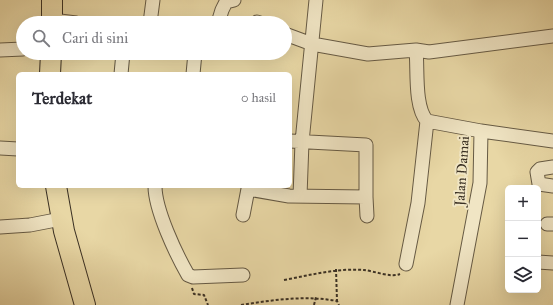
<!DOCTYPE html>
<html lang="id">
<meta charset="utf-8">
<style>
:root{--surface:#fff;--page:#f2f2f3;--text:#2b2b33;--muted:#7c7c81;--line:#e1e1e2}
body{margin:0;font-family:"IM FELL Great Primer",serif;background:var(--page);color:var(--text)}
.controls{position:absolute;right:12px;bottom:12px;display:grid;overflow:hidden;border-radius:6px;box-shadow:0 4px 16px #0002}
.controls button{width:36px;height:36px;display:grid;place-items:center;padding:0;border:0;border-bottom:1px solid var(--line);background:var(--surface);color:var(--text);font:20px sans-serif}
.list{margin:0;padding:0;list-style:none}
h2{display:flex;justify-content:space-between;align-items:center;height:52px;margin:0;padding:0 16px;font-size:17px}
h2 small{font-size:13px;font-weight:400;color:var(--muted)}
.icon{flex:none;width:22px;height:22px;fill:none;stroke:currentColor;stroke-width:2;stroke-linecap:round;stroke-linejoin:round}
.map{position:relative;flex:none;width:553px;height:305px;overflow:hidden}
.search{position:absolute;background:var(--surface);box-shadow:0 4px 16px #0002;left:16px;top:16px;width:276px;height:44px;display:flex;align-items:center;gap:10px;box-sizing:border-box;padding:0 14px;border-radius:22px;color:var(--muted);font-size:15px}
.panel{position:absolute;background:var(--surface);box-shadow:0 4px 16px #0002;left:16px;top:72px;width:276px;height:116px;border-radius:6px}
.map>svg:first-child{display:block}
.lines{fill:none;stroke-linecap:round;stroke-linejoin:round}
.minor-casing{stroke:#665a44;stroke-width:15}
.highway-casing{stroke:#3b3124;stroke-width:22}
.path{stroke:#3b3124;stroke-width:2;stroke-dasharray:3 2;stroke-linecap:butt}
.minor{stroke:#f0e5c4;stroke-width:13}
.highway{stroke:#e8d7a5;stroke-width:20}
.labels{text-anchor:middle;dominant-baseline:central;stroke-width:4;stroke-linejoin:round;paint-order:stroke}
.street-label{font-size:14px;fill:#3b3124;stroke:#f0e5c4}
</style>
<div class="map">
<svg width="553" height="305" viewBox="0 0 553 305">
<rect width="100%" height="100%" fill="#e8d7a5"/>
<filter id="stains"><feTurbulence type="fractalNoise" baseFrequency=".005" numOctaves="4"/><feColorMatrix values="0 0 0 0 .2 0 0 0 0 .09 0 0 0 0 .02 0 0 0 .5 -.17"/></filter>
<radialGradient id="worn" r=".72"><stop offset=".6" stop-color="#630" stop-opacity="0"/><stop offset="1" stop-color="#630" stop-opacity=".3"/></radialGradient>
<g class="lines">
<g class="minor-casing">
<path id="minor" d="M 52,20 L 76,23
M 257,22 L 260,23
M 150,23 L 153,0
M 218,23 L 222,10 L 226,2 L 234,0
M 285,34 L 312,44 L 368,54 L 416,50 C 418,69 414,107 427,121 L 481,131 L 480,183 L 457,305
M 0,50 L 23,49
M 416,50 L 429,52 L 553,36
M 121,74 L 123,53
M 193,74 L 195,53
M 481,131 L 553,141
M 0,148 L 18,149
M 553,167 L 540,169 L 537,172 L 539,184 L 553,186
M 155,186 C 155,210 176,254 188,275 L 193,277 L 243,275
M 300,196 L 302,142 L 316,0
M 366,197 L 367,216
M 243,215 L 248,189 L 289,196 L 366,197 L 366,145 L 290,141
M 547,224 L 553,224
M 0,227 L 30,225 L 61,219
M 538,262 L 553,263
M 406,264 L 418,203 L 427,121"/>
</g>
<g class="highway-casing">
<path id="highway" d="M 52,23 L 52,0
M 50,74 L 51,53
M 56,186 L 64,231 L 85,305"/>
</g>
<path class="path" d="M 336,269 L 337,301
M 284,280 C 311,275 336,268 364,270 C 374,271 391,278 400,274
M 192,288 L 194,294 L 204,295 L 208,305
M 241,305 C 273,300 305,295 337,301 L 339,305
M 314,305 L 316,297"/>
<use href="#minor" class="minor"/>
<use href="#highway" class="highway"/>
</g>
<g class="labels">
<g class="street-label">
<text transform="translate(462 171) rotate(-86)">Jalan Damai</text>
</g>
</g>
<rect width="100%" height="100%" filter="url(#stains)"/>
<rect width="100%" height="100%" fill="url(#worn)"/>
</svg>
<div class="controls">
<button>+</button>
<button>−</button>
<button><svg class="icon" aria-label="layers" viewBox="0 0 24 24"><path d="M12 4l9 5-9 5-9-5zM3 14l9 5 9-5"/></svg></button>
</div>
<div class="search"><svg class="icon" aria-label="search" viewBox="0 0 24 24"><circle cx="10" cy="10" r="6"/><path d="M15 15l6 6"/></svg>Cari di sini</div>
<section class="panel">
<h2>Terdekat<small>0 hasil</small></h2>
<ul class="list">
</ul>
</section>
</div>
